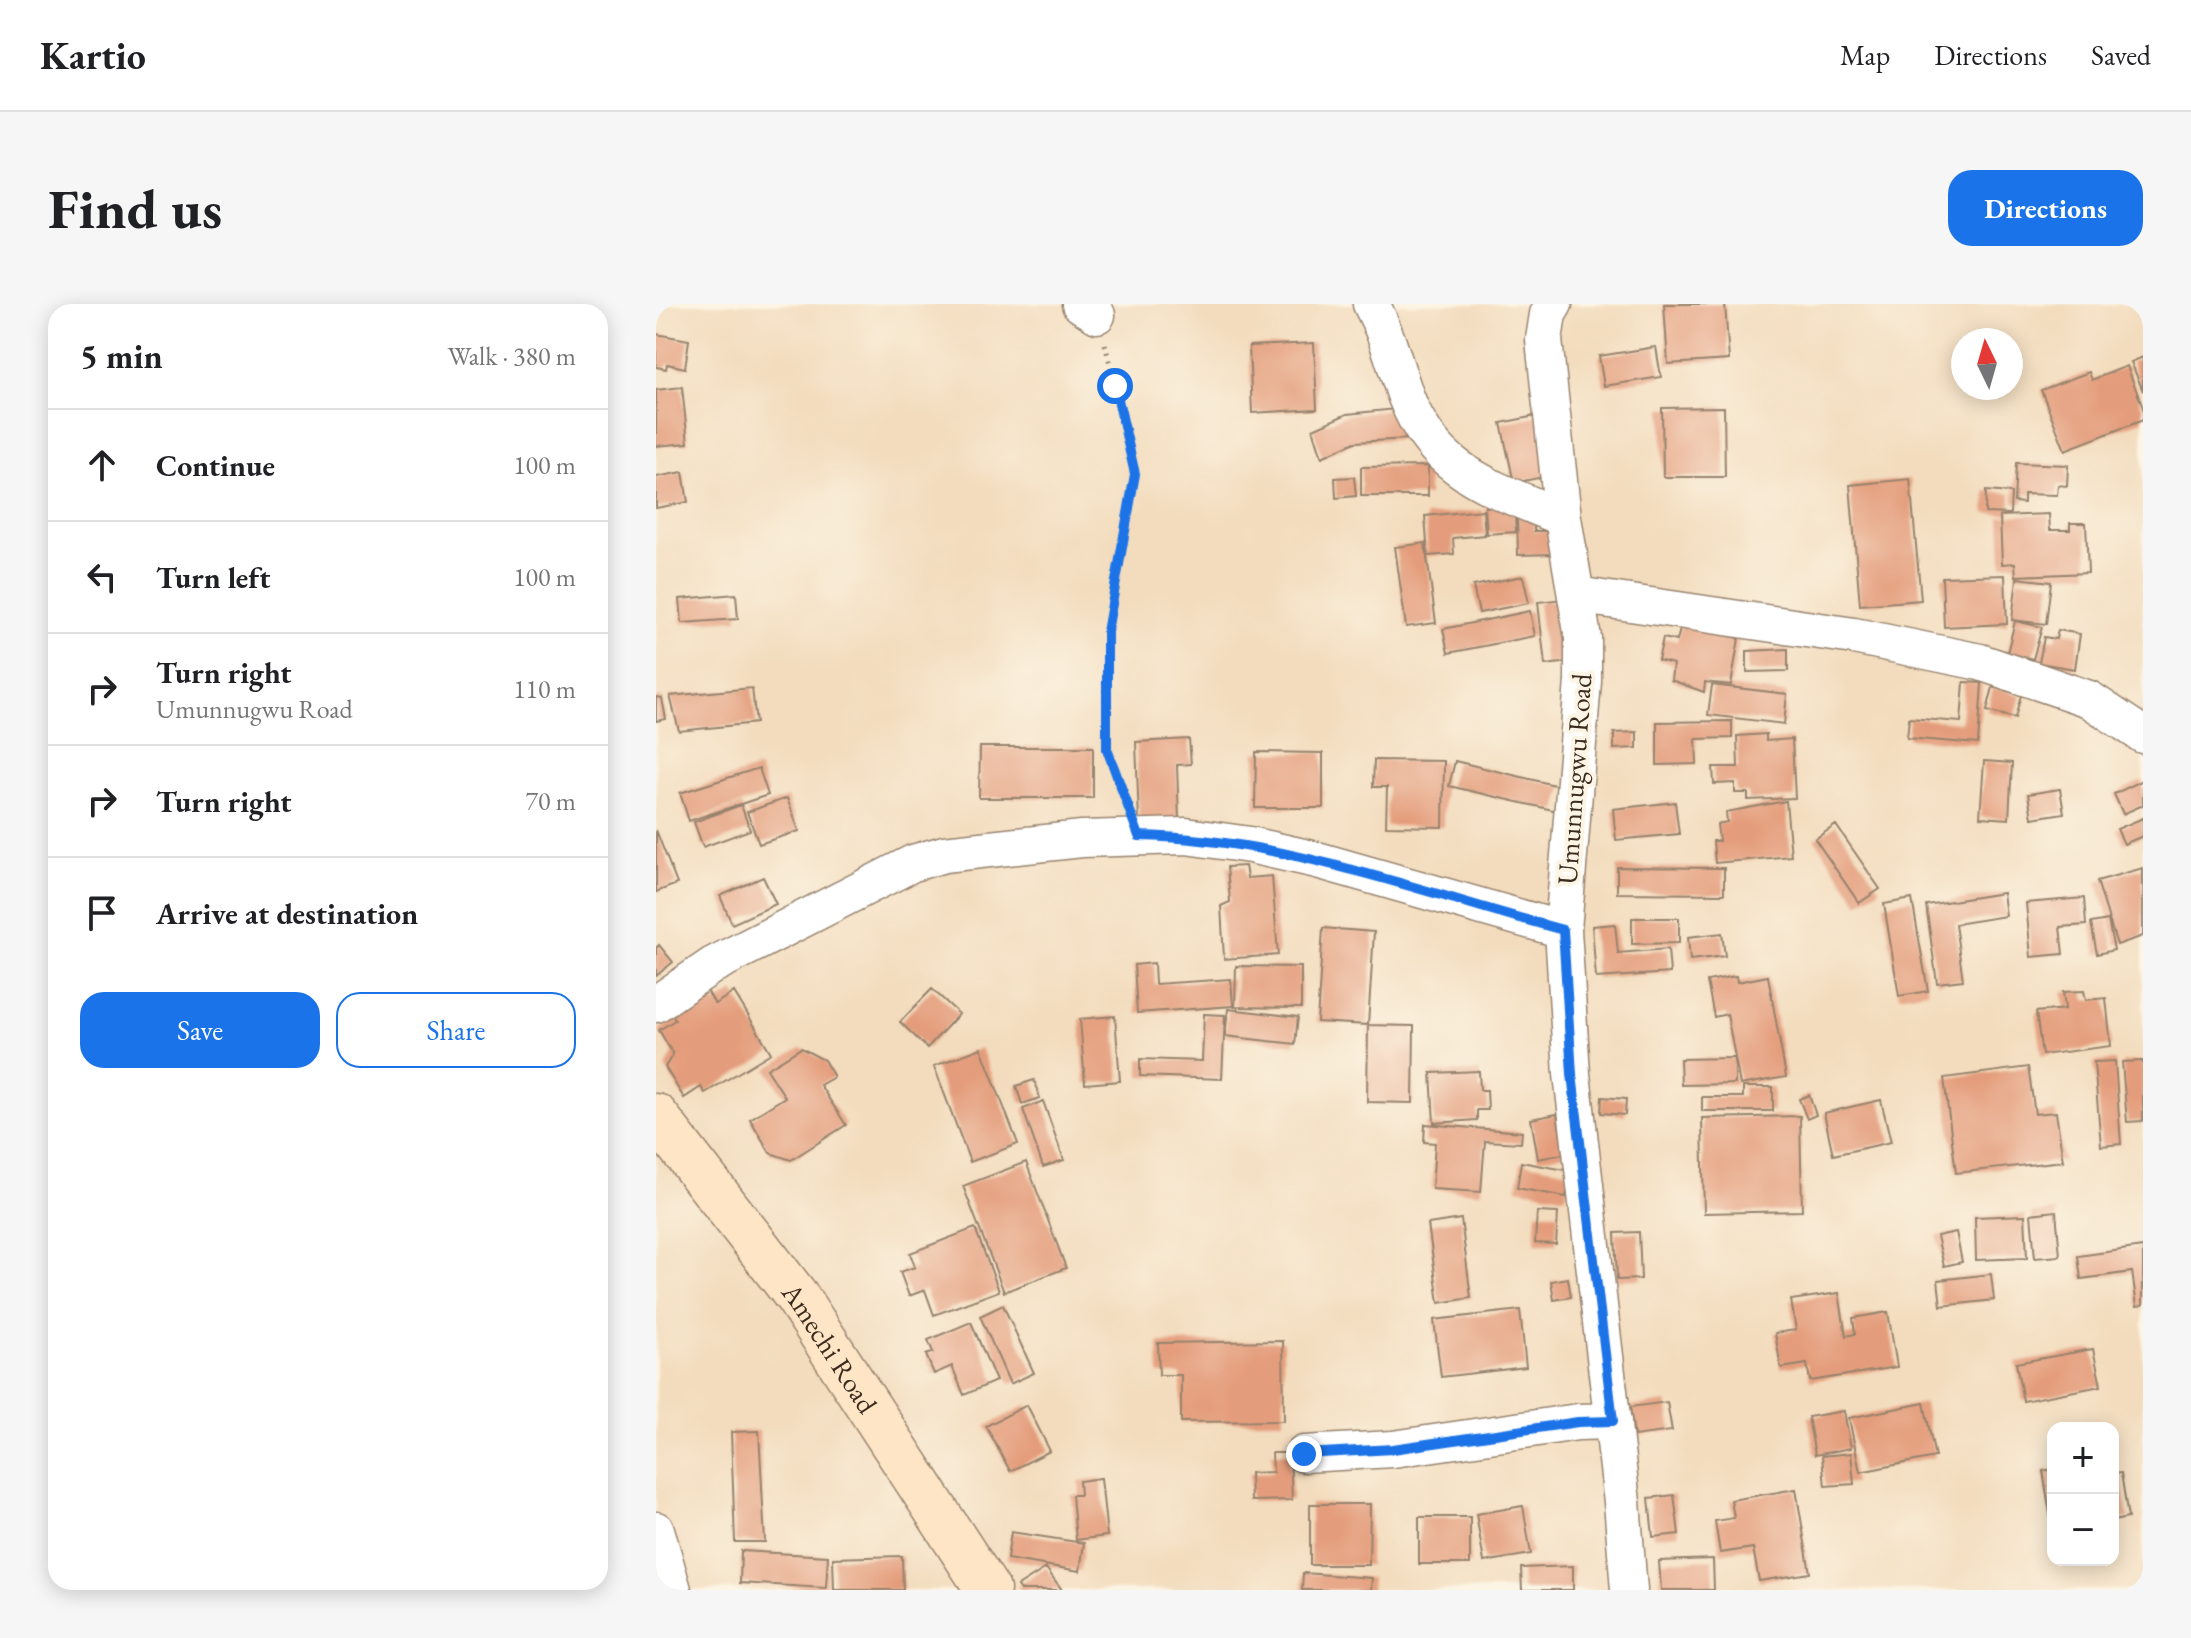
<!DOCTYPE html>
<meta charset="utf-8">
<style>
:root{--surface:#fff;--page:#f6f6f6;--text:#202124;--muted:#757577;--line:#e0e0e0;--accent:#1a73e8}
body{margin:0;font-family:"EB Garamond",serif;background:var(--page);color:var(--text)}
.controls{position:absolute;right:24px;bottom:24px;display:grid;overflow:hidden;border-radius:16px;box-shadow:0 4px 20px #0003}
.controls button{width:72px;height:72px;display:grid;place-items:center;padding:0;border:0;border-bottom:2px solid var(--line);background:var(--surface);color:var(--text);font:40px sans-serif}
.compass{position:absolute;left:1295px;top:24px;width:72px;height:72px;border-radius:50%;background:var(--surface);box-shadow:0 4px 20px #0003;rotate:355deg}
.stop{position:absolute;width:24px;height:24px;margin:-18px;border:6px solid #1a73e8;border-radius:50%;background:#fff}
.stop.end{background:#1a73e8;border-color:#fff;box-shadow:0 2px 8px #0008}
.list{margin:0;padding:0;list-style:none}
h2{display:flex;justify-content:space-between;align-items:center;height:104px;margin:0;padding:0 32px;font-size:34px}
h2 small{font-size:26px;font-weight:400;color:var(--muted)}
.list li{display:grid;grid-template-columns:52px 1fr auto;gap:24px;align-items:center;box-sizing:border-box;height:112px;padding:0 32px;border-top:2px solid var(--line)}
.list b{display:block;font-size:30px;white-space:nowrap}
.list p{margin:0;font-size:26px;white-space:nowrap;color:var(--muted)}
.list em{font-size:26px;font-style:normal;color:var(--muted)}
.actions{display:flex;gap:16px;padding:24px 32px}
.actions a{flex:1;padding:18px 0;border:2px solid var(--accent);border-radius:24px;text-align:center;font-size:28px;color:var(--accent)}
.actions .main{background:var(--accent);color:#fff}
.icon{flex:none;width:44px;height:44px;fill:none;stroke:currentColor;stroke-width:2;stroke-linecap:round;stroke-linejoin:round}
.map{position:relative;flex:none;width:1487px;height:1286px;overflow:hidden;border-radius:24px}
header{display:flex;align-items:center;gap:48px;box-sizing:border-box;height:112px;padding:0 40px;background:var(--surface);border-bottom:2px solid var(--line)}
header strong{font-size:38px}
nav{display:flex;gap:44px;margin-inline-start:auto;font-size:28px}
.intro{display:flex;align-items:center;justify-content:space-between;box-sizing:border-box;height:192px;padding:0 48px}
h1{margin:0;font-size:56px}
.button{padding:20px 36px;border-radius:24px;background:var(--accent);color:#fff;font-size:28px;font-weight:700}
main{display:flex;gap:48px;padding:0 48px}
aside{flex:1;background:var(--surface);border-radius:24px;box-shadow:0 4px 20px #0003}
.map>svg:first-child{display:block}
.building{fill:#e49d7c}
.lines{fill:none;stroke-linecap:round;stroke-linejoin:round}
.street-casing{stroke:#97836e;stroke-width:39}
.secondary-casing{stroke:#97836e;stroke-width:47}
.path{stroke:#97836e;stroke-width:5;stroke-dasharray:2 6;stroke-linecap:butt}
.street{stroke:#fff;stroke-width:36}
.secondary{stroke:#fee5c5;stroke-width:44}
.route{stroke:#1a73e8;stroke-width:10}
.labels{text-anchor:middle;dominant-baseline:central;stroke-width:8;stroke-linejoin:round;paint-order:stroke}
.street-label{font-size:28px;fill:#3b2a1e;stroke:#fcf5e5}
</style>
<header>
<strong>Kartio</strong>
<nav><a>Map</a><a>Directions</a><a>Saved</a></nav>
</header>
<div class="intro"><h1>Find us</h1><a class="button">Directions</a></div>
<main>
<aside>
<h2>5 min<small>Walk · 380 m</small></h2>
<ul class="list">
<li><svg class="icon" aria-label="ahead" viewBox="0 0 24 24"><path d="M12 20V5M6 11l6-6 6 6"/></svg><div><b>Continue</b></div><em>100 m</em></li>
<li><svg class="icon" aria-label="left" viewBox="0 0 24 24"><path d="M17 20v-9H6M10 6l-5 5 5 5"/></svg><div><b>Turn left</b></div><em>100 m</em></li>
<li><svg class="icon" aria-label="right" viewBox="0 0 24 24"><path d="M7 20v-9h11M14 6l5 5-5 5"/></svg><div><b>Turn right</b><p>Umunnugwu Road</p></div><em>110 m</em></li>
<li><svg class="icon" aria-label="right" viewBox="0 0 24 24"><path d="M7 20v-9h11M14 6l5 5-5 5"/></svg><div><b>Turn right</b></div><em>70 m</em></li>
<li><svg class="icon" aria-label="arrive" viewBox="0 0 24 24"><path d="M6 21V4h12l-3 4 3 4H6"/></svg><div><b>Arrive at destination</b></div></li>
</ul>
<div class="actions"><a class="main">Save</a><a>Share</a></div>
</aside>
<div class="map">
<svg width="1487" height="1286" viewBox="0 0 1487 1286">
<rect width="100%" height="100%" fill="#fcf5e5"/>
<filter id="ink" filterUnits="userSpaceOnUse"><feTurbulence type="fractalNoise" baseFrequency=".0125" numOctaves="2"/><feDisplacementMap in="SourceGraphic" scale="16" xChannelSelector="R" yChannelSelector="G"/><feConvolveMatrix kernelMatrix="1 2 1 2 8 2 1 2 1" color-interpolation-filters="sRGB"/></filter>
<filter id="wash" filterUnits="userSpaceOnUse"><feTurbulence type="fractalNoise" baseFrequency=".006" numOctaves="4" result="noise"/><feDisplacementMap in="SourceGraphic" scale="32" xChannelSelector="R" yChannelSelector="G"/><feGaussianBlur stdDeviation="1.8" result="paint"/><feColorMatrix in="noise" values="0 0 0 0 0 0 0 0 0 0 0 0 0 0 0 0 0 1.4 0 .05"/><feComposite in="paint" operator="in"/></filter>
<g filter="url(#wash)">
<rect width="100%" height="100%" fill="#f3dcbd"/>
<g id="blocks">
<path class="building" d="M 1008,0 L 1069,0 L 1073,56 L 1012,60 Z
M 0,30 L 33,36 L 29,64 L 11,60 L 10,65 L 0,63 Z
M 658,39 L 661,105 L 596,109 L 593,42 Z
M 1000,43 L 1005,73 L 948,82 L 943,52 Z
M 1487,53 L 1487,87 L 1475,58 Z
M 1471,62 L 1487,104 L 1487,116 L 1409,146 L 1385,86 L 1433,68 L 1436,76 Z
M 26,83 L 32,139 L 0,142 L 0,86 Z
M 1068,103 L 1069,173 L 1007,173 L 1006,104 Z
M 750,104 L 753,135 L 699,138 L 666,153 L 657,125 L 691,110 Z
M 884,111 L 897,171 L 858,179 L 845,119 Z
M 1360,159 L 1412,161 L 1411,182 L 1402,181 L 1401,191 L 1368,190 L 1368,199 L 1358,198 Z
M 772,162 L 772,192 L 705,192 L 705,163 Z
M 27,168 L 32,198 L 0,204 L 0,173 Z
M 698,173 L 700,192 L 680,194 L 679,174 Z
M 1254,175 L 1265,296 L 1204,301 L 1194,181 Z
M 1330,187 L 1355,189 L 1354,210 L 1329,209 Z
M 858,201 L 860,228 L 831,230 L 829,203 Z
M 827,206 L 829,231 L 797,234 L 798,250 L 772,252 L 769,212 Z
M 1393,210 L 1394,226 L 1414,226 L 1414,219 L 1430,219 L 1432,269 L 1360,272 L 1359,259 L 1346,260 L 1344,212 Z
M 861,211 L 878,211 L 878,227 L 900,227 L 900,250 L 862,251 Z
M 769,239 L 780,319 L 750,323 L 739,243 Z
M 1349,271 L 1351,320 L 1288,323 L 1286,273 Z
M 867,272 L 873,299 L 823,309 L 817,282 Z
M 1361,274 L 1395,278 L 1390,320 L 1356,316 Z
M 80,290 L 82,315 L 26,319 L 24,295 Z
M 907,295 L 915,358 L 889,361 L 882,298 Z
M 874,307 L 879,332 L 792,349 L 787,325 Z
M 1359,317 L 1386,323 L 1377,355 L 1351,349 Z
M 1025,321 L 1083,334 L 1075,381 L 1049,378 L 1048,388 L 1015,376 L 1017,360 L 1002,356 L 1007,334 L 1021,337 Z
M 1402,326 L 1424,330 L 1419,365 L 1383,359 L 1388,333 L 1400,335 Z
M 1132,345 L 1132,367 L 1091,368 L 1091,347 Z
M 1308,378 L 1326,379 L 1322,440 L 1251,434 L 1253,414 L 1305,418 Z
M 1056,381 L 1131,390 L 1128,420 L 1052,411 Z
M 1337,383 L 1365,391 L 1359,414 L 1331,407 Z
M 96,384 L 100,419 L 23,427 L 14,392 Z
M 0,393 L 6,394 L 10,415 L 0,417 Z
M 1076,417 L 1076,434 L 1040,435 L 1041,460 L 1001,461 L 1001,418 Z
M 981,428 L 981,444 L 958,445 L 958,429 Z
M 1110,430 L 1110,437 L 1136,435 L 1139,494 L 1092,496 L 1092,489 L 1079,489 L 1079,479 L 1058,480 L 1057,463 L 1082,463 L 1081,432 Z
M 533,435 L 535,460 L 521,461 L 523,516 L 483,519 L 480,438 Z
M 324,443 L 437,443 L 437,494 L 323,494 Z
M 600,448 L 667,449 L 667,504 L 599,504 Z
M 718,456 L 788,457 L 787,523 L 730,522 L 731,483 L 717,483 Z
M 799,457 L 907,483 L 901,507 L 793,482 Z
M 1328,457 L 1356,459 L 1353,515 L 1324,513 Z
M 103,464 L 112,491 L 33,517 L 24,489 Z
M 1487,476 L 1487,501 L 1467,510 L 1458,490 Z
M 1404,485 L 1408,509 L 1376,514 L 1372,490 Z
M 131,494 L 143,527 L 103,540 L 91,508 Z
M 1130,497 L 1135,552 L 1059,559 L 1057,537 L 1063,537 L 1061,520 L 1071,518 L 1070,508 Z
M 1019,498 L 1023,530 L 960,536 L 957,505 Z
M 85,501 L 94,526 L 47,543 L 38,518 Z
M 1487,514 L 1487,532 L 1468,540 L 1461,525 Z
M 1180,521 L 1224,585 L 1203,599 L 1159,535 Z
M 0,526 L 21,580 L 0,588 Z
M 589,562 L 591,574 L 616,572 L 622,651 L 568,655 L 565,602 L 574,598 L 571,563 Z
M 961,563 L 1068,564 L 1068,590 L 961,589 Z
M 1487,564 L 1487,632 L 1461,641 L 1441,577 Z
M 107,573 L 120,600 L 76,620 L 64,592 Z
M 1347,589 L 1350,612 L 1299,620 L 1307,676 L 1281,679 L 1270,601 Z
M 1428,594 L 1430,621 L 1404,623 L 1407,650 L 1375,653 L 1370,599 Z
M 1256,595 L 1272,687 L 1243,692 L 1228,600 Z
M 976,614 L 1023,614 L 1023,639 L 976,640 Z
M 1452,616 L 1458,646 L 1441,650 L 1435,619 Z
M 959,620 L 962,649 L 1012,645 L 1014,669 L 940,674 L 936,622 Z
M 667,624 L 718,628 L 712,721 L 758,722 L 757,799 L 711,798 L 712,721 L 661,718 Z
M 1066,629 L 1069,652 L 1034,656 L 1032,633 Z
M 3,641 L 17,658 L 0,672 L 0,644 Z
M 498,659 L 499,680 L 575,675 L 577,702 L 481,709 L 478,661 Z
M 580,662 L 645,663 L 645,704 L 579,703 Z
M 1080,672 L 1081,678 L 1112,672 L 1130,773 L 1084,781 L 1071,710 L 1058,713 L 1051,677 Z
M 50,685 L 59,700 L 78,688 L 115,749 L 49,789 L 45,783 L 28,794 L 9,763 L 17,750 L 3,726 L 19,716 L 14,707 Z
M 276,685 L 303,710 L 271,744 L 244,718 Z
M 1428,687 L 1430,696 L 1450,694 L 1455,742 L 1386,751 L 1380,708 L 1409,705 L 1407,688 Z
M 572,705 L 642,713 L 639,740 L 569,732 Z
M 548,710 L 569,711 L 566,775 L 484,772 L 484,755 L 546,757 Z
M 459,712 L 464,777 L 429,780 L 424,715 Z
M 145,744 L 168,756 L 178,773 L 164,781 L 190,821 L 135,856 L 114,849 L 94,815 L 129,793 L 111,765 Z
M 325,744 L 362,840 L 314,858 L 278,762 Z
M 1079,754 L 1079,780 L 1025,781 L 1024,755 Z
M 1459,757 L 1465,840 L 1445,842 L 1438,758 Z
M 1487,757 L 1487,817 L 1471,818 L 1466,758 Z
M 1372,763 L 1379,810 L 1400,808 L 1407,857 L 1300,869 L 1288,774 Z
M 823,767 L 824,786 L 831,786 L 832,806 L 821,806 L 821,816 L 778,819 L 775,769 Z
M 378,776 L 384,794 L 366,800 L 360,782 Z
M 1087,783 L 1117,783 L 1117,807 L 1046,807 L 1046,793 L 1087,793 Z
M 1153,791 L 1160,811 L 1151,815 L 1143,795 Z
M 946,793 L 970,795 L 969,811 L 945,809 Z
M 1225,796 L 1235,838 L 1177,851 L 1168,809 Z
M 387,797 L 408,856 L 387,863 L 367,805 Z
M 901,810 L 908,850 L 882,855 L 875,815 Z
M 1144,812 L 1146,907 L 1048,909 L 1046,814 Z
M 769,820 L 866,828 L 865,839 L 829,837 L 825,888 L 776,885 L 779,839 L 768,838 Z
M 370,858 L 410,964 L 348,988 L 307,882 Z
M 865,858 L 915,867 L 910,893 L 861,884 Z
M 1400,907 L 1404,952 L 1379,954 L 1375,910 Z
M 881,908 L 902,909 L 900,940 L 879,939 Z
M 1369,911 L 1371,954 L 1320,956 L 1319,913 Z
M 805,915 L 815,994 L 783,999 L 772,920 Z
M 319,924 L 343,987 L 278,1011 L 269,986 L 253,992 L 244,968 L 259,963 L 254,949 Z
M 983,928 L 985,975 L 961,976 L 959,929 Z
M 1300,928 L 1306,958 L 1288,962 L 1281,932 Z
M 1487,943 L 1487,1001 L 1481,1002 L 1476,968 L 1425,975 L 1422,952 Z
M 1335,970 L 1338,996 L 1285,1002 L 1282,976 Z
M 912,974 L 915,993 L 898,996 L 895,977 Z
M 1183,989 L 1190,1032 L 1199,1030 L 1197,1014 L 1232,1008 L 1241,1063 L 1154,1077 L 1151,1060 L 1125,1064 L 1119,1029 L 1140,1026 L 1135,996 Z
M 347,1001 L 378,1069 L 354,1080 L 324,1012 Z
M 864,1006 L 870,1063 L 785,1073 L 778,1016 Z
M 315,1018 L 340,1077 L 308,1091 L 296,1062 L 278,1070 L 270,1051 L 277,1048 L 272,1036 Z
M 627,1037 L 628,1117 L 525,1118 L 525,1071 L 503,1071 L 502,1039 Z
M 1437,1045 L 1445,1082 L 1367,1097 L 1360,1059 Z
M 1011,1098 L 1016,1127 L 978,1132 L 974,1103 Z
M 1268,1099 L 1279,1153 L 1204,1168 L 1193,1114 Z
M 371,1101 L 394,1147 L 354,1167 L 330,1122 Z
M 1188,1107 L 1195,1144 L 1159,1151 L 1152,1113 Z
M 103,1127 L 109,1238 L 79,1238 L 75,1128 Z
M 616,1149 L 634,1149 L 636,1196 L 595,1197 L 594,1169 L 617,1168 Z
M 1195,1149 L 1198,1180 L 1169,1182 L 1166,1152 Z
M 1397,1165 L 1397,1216 L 1395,1216 L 1387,1167 Z
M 1465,1169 L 1472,1214 L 1457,1217 L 1457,1170 Z
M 445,1174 L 451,1232 L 420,1236 L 416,1191 L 424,1191 L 423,1177 Z
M 1140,1185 L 1154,1269 L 1103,1277 L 1097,1244 L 1064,1249 L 1059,1217 L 1078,1214 L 1075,1196 Z
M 1018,1191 L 1023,1230 L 997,1233 L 993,1194 Z
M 654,1200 L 714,1200 L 713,1261 L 654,1261 Z
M 867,1202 L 875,1250 L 828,1258 L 820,1210 Z
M 763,1213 L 814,1213 L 814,1260 L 763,1260 Z
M 355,1228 L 428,1239 L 424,1267 L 351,1255 Z
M 85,1247 L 172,1252 L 170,1284 L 84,1279 Z
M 246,1252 L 247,1286 L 178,1286 L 177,1254 Z
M 1057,1255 L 1058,1286 L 1005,1286 L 1003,1257 Z
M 917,1262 L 917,1286 L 866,1286 L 865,1264 Z
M 390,1264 L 406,1286 L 365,1286 L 362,1282 Z
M 647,1269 L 716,1274 L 715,1286 L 646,1286 Z"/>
</g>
</g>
<g filter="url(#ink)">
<use href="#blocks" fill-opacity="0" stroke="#97836e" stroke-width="2"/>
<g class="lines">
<g class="street-casing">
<path id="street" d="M 424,0 L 441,11
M 715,0 C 731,29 739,62 750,93 C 780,171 838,184 907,214
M 898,0 L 892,10 L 888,36 L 907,214 L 927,334 L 927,377 L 907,626 L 916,770 L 966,1198 L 973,1286
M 920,291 L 1198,332 L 1324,358 L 1433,395 L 1487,431
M 0,700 L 57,661 L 257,559 L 288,550 L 426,535 L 530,532 L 594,541 L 661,556 L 907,626
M 648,1150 L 737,1145 L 922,1118 L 957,1117
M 0,1226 L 17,1286"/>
</g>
<g class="secondary-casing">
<g id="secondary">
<path id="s1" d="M 0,812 L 141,993 L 332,1286"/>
</g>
</g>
<path class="path" d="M 449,40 L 472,130 L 479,170 L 451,328 L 449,380 L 451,445 L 474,504"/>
<use href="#street" class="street"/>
<use href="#secondary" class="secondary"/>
</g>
</g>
<g class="lines" filter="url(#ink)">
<path class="route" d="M 459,82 L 479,170 L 451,328 L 451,445 L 483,532 C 628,534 767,589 907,626 L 916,770 L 957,1117 L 922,1118 L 737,1145 L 648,1150"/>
</g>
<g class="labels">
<g class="street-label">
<text transform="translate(918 475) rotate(-86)">Umunnugwu Road</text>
<text stroke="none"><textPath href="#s1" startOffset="290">Amechi Road</textPath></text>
</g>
</g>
</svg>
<div class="controls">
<button>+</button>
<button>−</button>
</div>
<svg class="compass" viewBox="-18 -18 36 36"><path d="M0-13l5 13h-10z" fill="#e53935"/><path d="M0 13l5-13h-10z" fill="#757577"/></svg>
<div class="stop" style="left:459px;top:82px"></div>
<div class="stop end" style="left:648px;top:1150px"></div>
</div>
</main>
